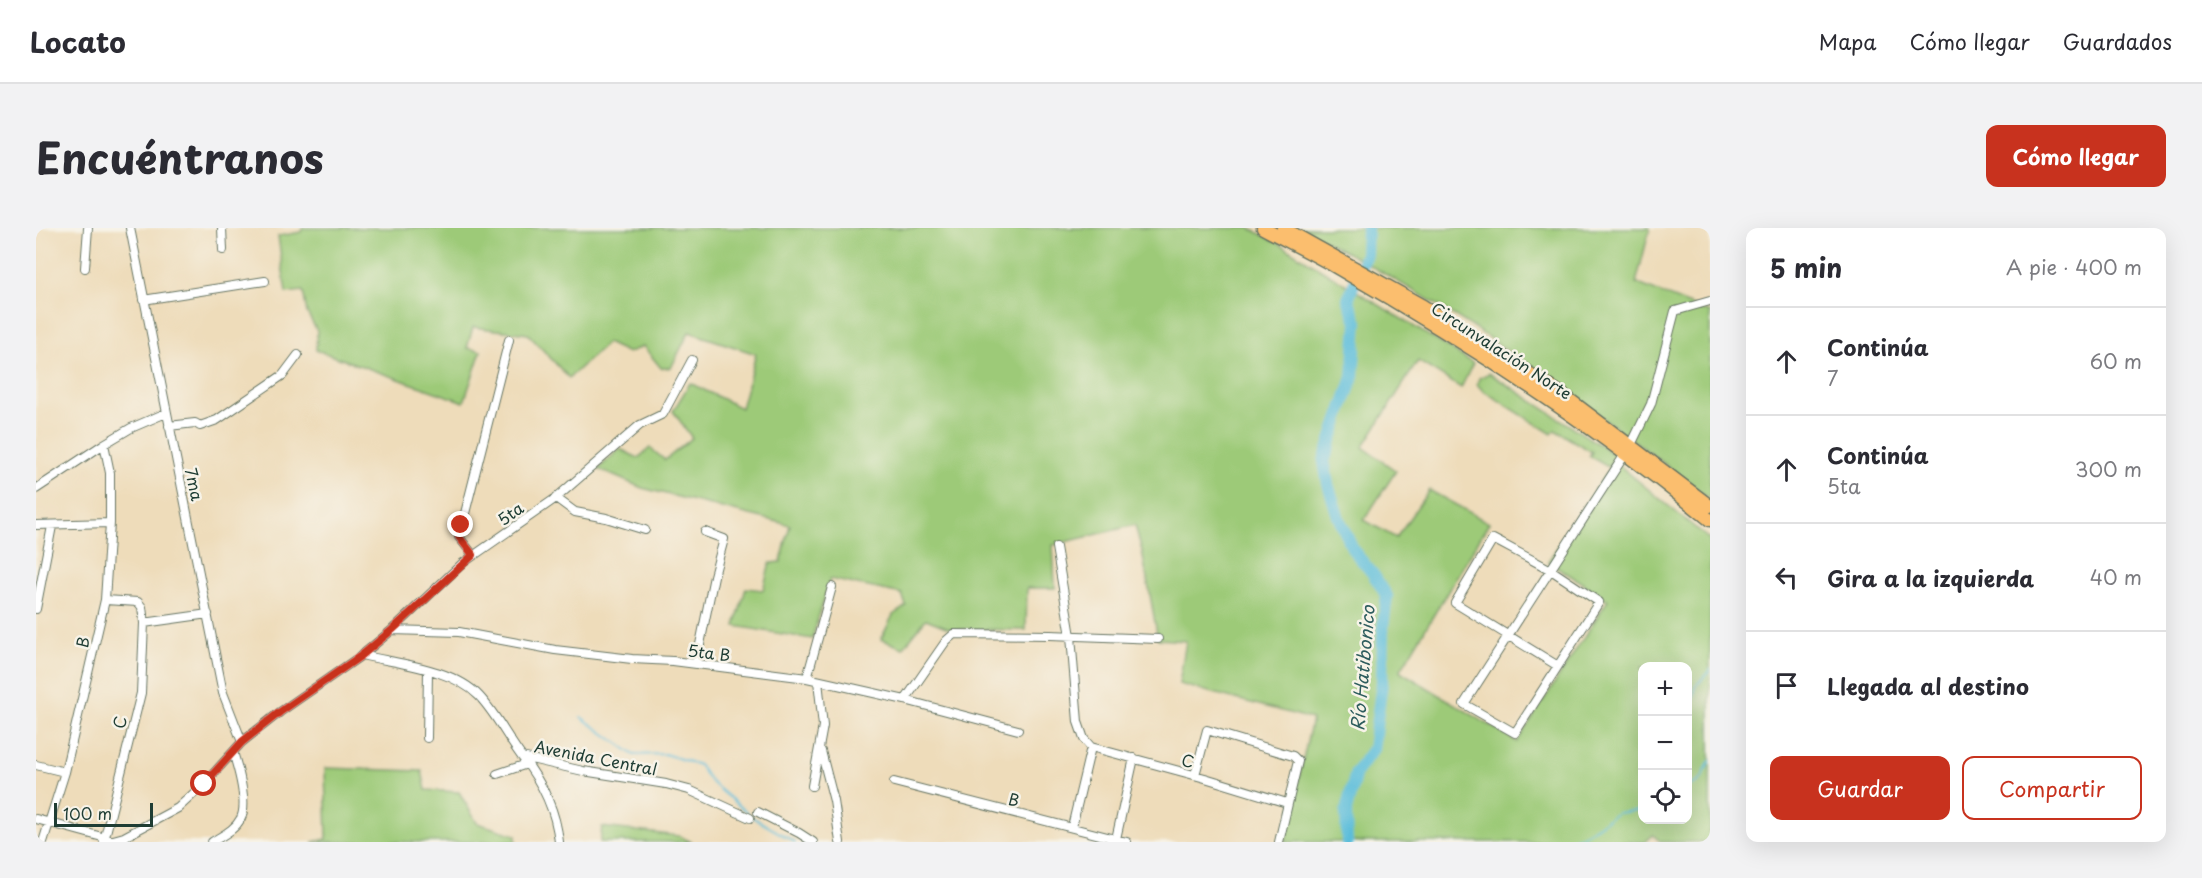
<!DOCTYPE html>
<html lang="es">
<meta charset="utf-8">
<style>
:root{--surface:#fff;--page:#f2f2f3;--text:#2b2b33;--muted:#7c7c81;--line:#e1e1e2;--accent:#c8321e}
body{margin:0;font-family:"Playpen Sans",sans-serif;background:var(--page);color:var(--text)}
.controls{position:absolute;right:18px;bottom:18px;display:grid;overflow:hidden;border-radius:12px;box-shadow:0 6px 24px #0002}
.controls button{width:54px;height:54px;display:grid;place-items:center;padding:0;border:0;border-bottom:2px solid var(--line);background:var(--surface);color:var(--text);font:30px sans-serif}
.scale{position:absolute;left:18px;bottom:15px;width:99px;box-sizing:border-box;padding-left:6px;border:3px solid #1f3d34;border-top:0;font-size:16px;line-height:21px;white-space:nowrap;color:#1f3d34;-webkit-text-stroke:4px #f7f3e8;paint-order:stroke}
.stop{position:absolute;width:18px;height:18px;margin:-14px;border:4px solid #c8321e;border-radius:50%;background:#fff}
.stop.end{background:#c8321e;border-color:#fff;box-shadow:0 2px 6px #0008}
.list{margin:0;padding:0;list-style:none}
h2{display:flex;justify-content:space-between;align-items:center;height:78px;margin:0;padding:0 24px;font-size:26px}
h2 small{font-size:20px;font-weight:400;color:var(--muted)}
.list li{display:grid;grid-template-columns:39px 1fr auto;gap:18px;align-items:center;box-sizing:border-box;height:108px;padding:0 24px;border-top:2px solid var(--line)}
.list b{display:block;font-size:22px;white-space:nowrap}
.list p{margin:0;font-size:20px;white-space:nowrap;color:var(--muted)}
.list em{font-size:20px;font-style:normal;color:var(--muted)}
.actions{display:flex;gap:12px;padding:18px 24px}
.actions a{flex:1;padding:14px 0;border:2px solid var(--accent);border-radius:12px;text-align:center;font-size:21px;color:var(--accent)}
.actions .main{background:var(--accent);color:#fff}
.icon{flex:none;width:33px;height:33px;fill:none;stroke:currentColor;stroke-width:2;stroke-linecap:round;stroke-linejoin:round}
.map{position:relative;flex:none;width:1674px;height:614px;overflow:hidden;border-radius:12px}
header{display:flex;align-items:center;gap:36px;box-sizing:border-box;height:84px;padding:0 30px;background:var(--surface);border-bottom:2px solid var(--line)}
header strong{font-size:28px}
nav{display:flex;gap:33px;margin-inline-start:auto;font-size:21px}
.intro{display:flex;align-items:center;justify-content:space-between;box-sizing:border-box;height:144px;padding:0 36px}
h1{margin:0;font-size:42px}
.button{padding:15px 27px;border-radius:12px;background:var(--accent);color:#fff;font-size:21px;font-weight:700}
main{display:flex;gap:36px;padding:0 36px}
aside{flex:1;background:var(--surface);border-radius:12px;box-shadow:0 6px 24px #0002}
.map>svg:first-child{display:block}
.green{fill:#9dca78;stroke:#5e8456;stroke-width:1.5;fill-rule:evenodd}
.lines{fill:none;stroke-linecap:round;stroke-linejoin:round}
.stream{stroke:#5cbdda;stroke-width:2}
.river{stroke:#5cbdda;stroke-width:12}
.minor-casing{stroke:#677563;stroke-width:10}
.trunk-casing{stroke:#677563;stroke-width:15}
.minor{stroke:#fff;stroke-width:8}
.trunk{stroke:#fbbe6e;stroke-width:12}
.route{stroke:#c8321e;stroke-width:8}
.labels{text-anchor:middle;dominant-baseline:central;stroke-width:5;stroke-linejoin:round;paint-order:stroke}
.street-label{font-size:16px;fill:#1f3d34;stroke:#f7f3e8}
.water-label{font-size:18px;font-style:italic;fill:#2e5d5e;stroke:#f7f3e8}
</style>
<header>
<strong>Locato</strong>
<nav><a>Mapa</a><a>Cómo llegar</a><a>Guardados</a></nav>
</header>
<div class="intro"><h1>Encuéntranos</h1><a class="button">Cómo llegar</a></div>
<main>
<div class="map">
<svg width="1674" height="614" viewBox="0 0 1674 614">
<rect width="100%" height="100%" fill="#f7f3e8"/>
<filter id="ink" filterUnits="userSpaceOnUse"><feTurbulence type="fractalNoise" baseFrequency=".0167" numOctaves="2"/><feDisplacementMap in="SourceGraphic" scale="12" xChannelSelector="R" yChannelSelector="G"/><feConvolveMatrix kernelMatrix="1 2 1 2 8 2 1 2 1" color-interpolation-filters="sRGB"/></filter>
<filter id="wash" filterUnits="userSpaceOnUse"><feTurbulence type="fractalNoise" baseFrequency=".008" numOctaves="4" result="noise"/><feDisplacementMap in="SourceGraphic" scale="24" xChannelSelector="R" yChannelSelector="G"/><feGaussianBlur stdDeviation="1.35" result="paint"/><feColorMatrix in="noise" values="0 0 0 0 0 0 0 0 0 0 0 0 0 0 0 0 0 1.4 0 .05"/><feComposite in="paint" operator="in"/></filter>
<g filter="url(#wash)">
<rect width="100%" height="100%" fill="#eedcba"/>
<path class="green" d="M 267,0 L 1213,0 L 1241,14 L 1437,135 L 1425,160 L 1382,133 L 1327,219 L 1360,243 L 1328,292 L 1360,310 L 1393,262 L 1453,295 L 1364,443 L 1481,514 L 1572,372 L 1512,333 L 1578,233 L 1674,312 L 1674,614 L 1625,614 L 1617,607 L 1609,614 L 1249,614 L 1276,491 L 1143,456 L 1150,413 L 1122,411 L 1106,323 L 1099,297 L 1017,317 L 1019,360 L 991,360 L 990,402 L 915,401 L 890,391 L 867,420 L 845,411 L 857,387 L 870,378 L 866,366 L 794,351 L 776,411 L 699,398 L 710,360 L 727,362 L 734,335 L 745,334 L 754,297 L 606,260 L 562,241 L 584,221 L 602,230 L 614,220 L 629,232 L 656,210 L 637,183 L 654,155 L 705,180 L 720,126 L 653,104 L 635,140 L 625,140 L 607,118 L 592,125 L 571,115 L 533,150 L 492,106 L 437,99 L 431,120 L 445,123 L 428,174 L 280,122 L 281,103 L 271,85 L 267,63 L 250,65 L 242,8 L 265,4 ZM 1606,439 L 1652,439 L 1652,592 L 1606,592 Z
M 1266,0 L 1614,0 L 1600,55 L 1674,85 L 1674,271 C 1599,212 1523,157 1444,104 C 1387,66 1326,33 1266,0 Z
M 1453,145 L 1578,226 L 1577,231 L 1572,239 L 1553,228 L 1556,224 L 1519,202 L 1516,206 L 1446,162 L 1441,156 L 1443,150 Z
M 289,540 L 386,543 L 390,562 L 423,564 L 441,595 L 480,607 L 480,614 L 276,614 L 291,611 Z
M 566,599 L 643,608 L 656,614 L 564,614 Z"/>
<g class="lines">
<path class="stream" d="M 545,489 L 598,527 L 629,526 L 663,537 L 675,554 L 712,585
M 1652,491 L 1660,458 L 1674,442
M 1652,558 C 1672,552 1665,547 1674,533
M 716,589 L 759,614
M 1530,614 L 1548,607 L 1581,585 L 1606,582"/>
<path class="river" d="M 1311,614 L 1310,583 L 1320,544 L 1337,521 L 1346,455 L 1347,399 L 1351,368 L 1337,346 L 1317,322 L 1302,288 L 1292,256 L 1288,233 L 1317,149 L 1321,94 L 1312,71 L 1330,26 L 1331,0"/>
</g>
</g>
<g filter="url(#ink)">
<g class="lines">
<g class="minor-casing">
<path id="minor" d="M 94,0 L 187,465 L 206,514
M 186,0 L 187,22
M 49,40 L 52,0
M 107,72 L 229,53
M 133,198 L 159,195 L 164,198 L 181,192 L 247,147 L 262,127
M 0,261 L 68,216 L 95,200 L 130,185
M 520,270 L 539,284 L 570,290 L 609,302
M 0,297 L 74,295
M 1020,319 L 1035,408 L 1042,494 L 1048,511 L 1055,519 L 1169,550 L 1251,575
M 437,327 L 423,309 L 473,112
M 0,381 L 16,298
M 108,395 L 172,386
M 356,402 L 423,404 L 519,422 L 596,431 L 637,433 L 771,450 L 869,472 L 982,502
M 326,427 C 362,436 416,440 443,468 C 460,486 471,509 486,529 L 547,543 L 630,556 L 653,562 L 714,590
M 660,436 L 678,348 L 688,311 L 669,304
M 1522,438 L 1419,375 L 1457,311 L 1515,342 L 1563,374 L 1479,505 L 1428,476 L 1595,217 L 1615,176 L 1639,83 L 1674,73
M 771,450 L 796,359
M 869,472 L 910,413 L 918,406 L 1014,407 L 1122,411
M 391,510 L 392,442
M 785,523 L 798,573 L 804,614
M 486,529 C 505,553 520,583 523,614
M 0,537 L 29,544
M 461,546 L 491,536
M 1159,547 L 1171,502 L 1257,528 L 1262,533 L 1243,614
M 858,554 L 1091,614
M 776,558 L 787,498 L 782,453
M 722,584 L 763,605 L 777,614
M 0,591 L 77,612 L 88,609 L 142,580 L 168,556 L 206,514 L 244,484 L 326,427 L 356,402 L 427,335 L 520,270 L 604,197 L 627,186 L 656,132
M 1036,599 L 1055,519
M 1080,611 L 1098,530
M 68,613 L 105,465 L 108,395 L 106,379 L 102,374 L 69,372
M 7,614 L 29,544 L 69,372 L 74,295 L 74,245 L 68,216
M 176,614 C 187,607 199,602 205,590 C 212,575 202,540 197,524"/>
</g>
<g class="trunk-casing">
<path id="trunk" d="M 1227,0 C 1251,13 1276,25 1300,39 C 1431,114 1557,196 1674,292
M 1247,0 L 1387,78 L 1526,166 L 1674,278"/>
</g>
<use href="#minor" class="minor"/>
<use href="#trunk" class="trunk"/>
</g>
</g>
<g class="lines" filter="url(#ink)">
<path class="route" d="M 168,556 L 206,514 L 244,484 L 326,427 L 356,402 L 437,327 L 423,309 L 425,297"/>
</g>
<g class="labels">
<g class="street-label">
<text transform="translate(1466 122) rotate(33)">Circunvalación Norte</text>
<text transform="translate(159 256) rotate(78)">7ma</text>
<text transform="translate(474 285) rotate(-35)">5ta</text>
<text transform="translate(46 414) rotate(-77)">B</text>
<text transform="translate(673 424) rotate(7)">5ta B</text>
<text transform="translate(83 494) rotate(-76)">C</text>
<text transform="translate(560 529) rotate(11)">Avenida Central</text>
<text transform="translate(1152 532) rotate(16)">C</text>
<text transform="translate(978 571) rotate(14)">B</text>
</g>
<g class="water-label">
<text transform="translate(1326 440) rotate(-85)">Río Hatibonico</text>
</g>
</g>
</svg>
<div class="controls">
<button>+</button>
<button>−</button>
<button><svg class="icon" aria-label="locate" viewBox="0 0 24 24"><circle cx="12" cy="12" r="6"/><path d="M12 2v4M12 18v4M2 12h4M18 12h4"/></svg></button>
</div>
<div class="scale">100 m</div>
<div class="stop" style="left:168px;top:556px"></div>
<div class="stop end" style="left:425px;top:297px"></div>
</div>
<aside>
<h2>5 min<small>A pie · 400 m</small></h2>
<ul class="list">
<li><svg class="icon" aria-label="ahead" viewBox="0 0 24 24"><path d="M12 20V5M6 11l6-6 6 6"/></svg><div><b>Continúa</b><p>7</p></div><em>60 m</em></li>
<li><svg class="icon" aria-label="ahead" viewBox="0 0 24 24"><path d="M12 20V5M6 11l6-6 6 6"/></svg><div><b>Continúa</b><p>5ta</p></div><em>300 m</em></li>
<li><svg class="icon" aria-label="left" viewBox="0 0 24 24"><path d="M17 20v-9H6M10 6l-5 5 5 5"/></svg><div><b>Gira a la izquierda</b></div><em>40 m</em></li>
<li><svg class="icon" aria-label="arrive" viewBox="0 0 24 24"><path d="M6 21V4h12l-3 4 3 4H6"/></svg><div><b>Llegada al destino</b></div></li>
</ul>
<div class="actions"><a class="main">Guardar</a><a>Compartir</a></div>
</aside>
</main>
